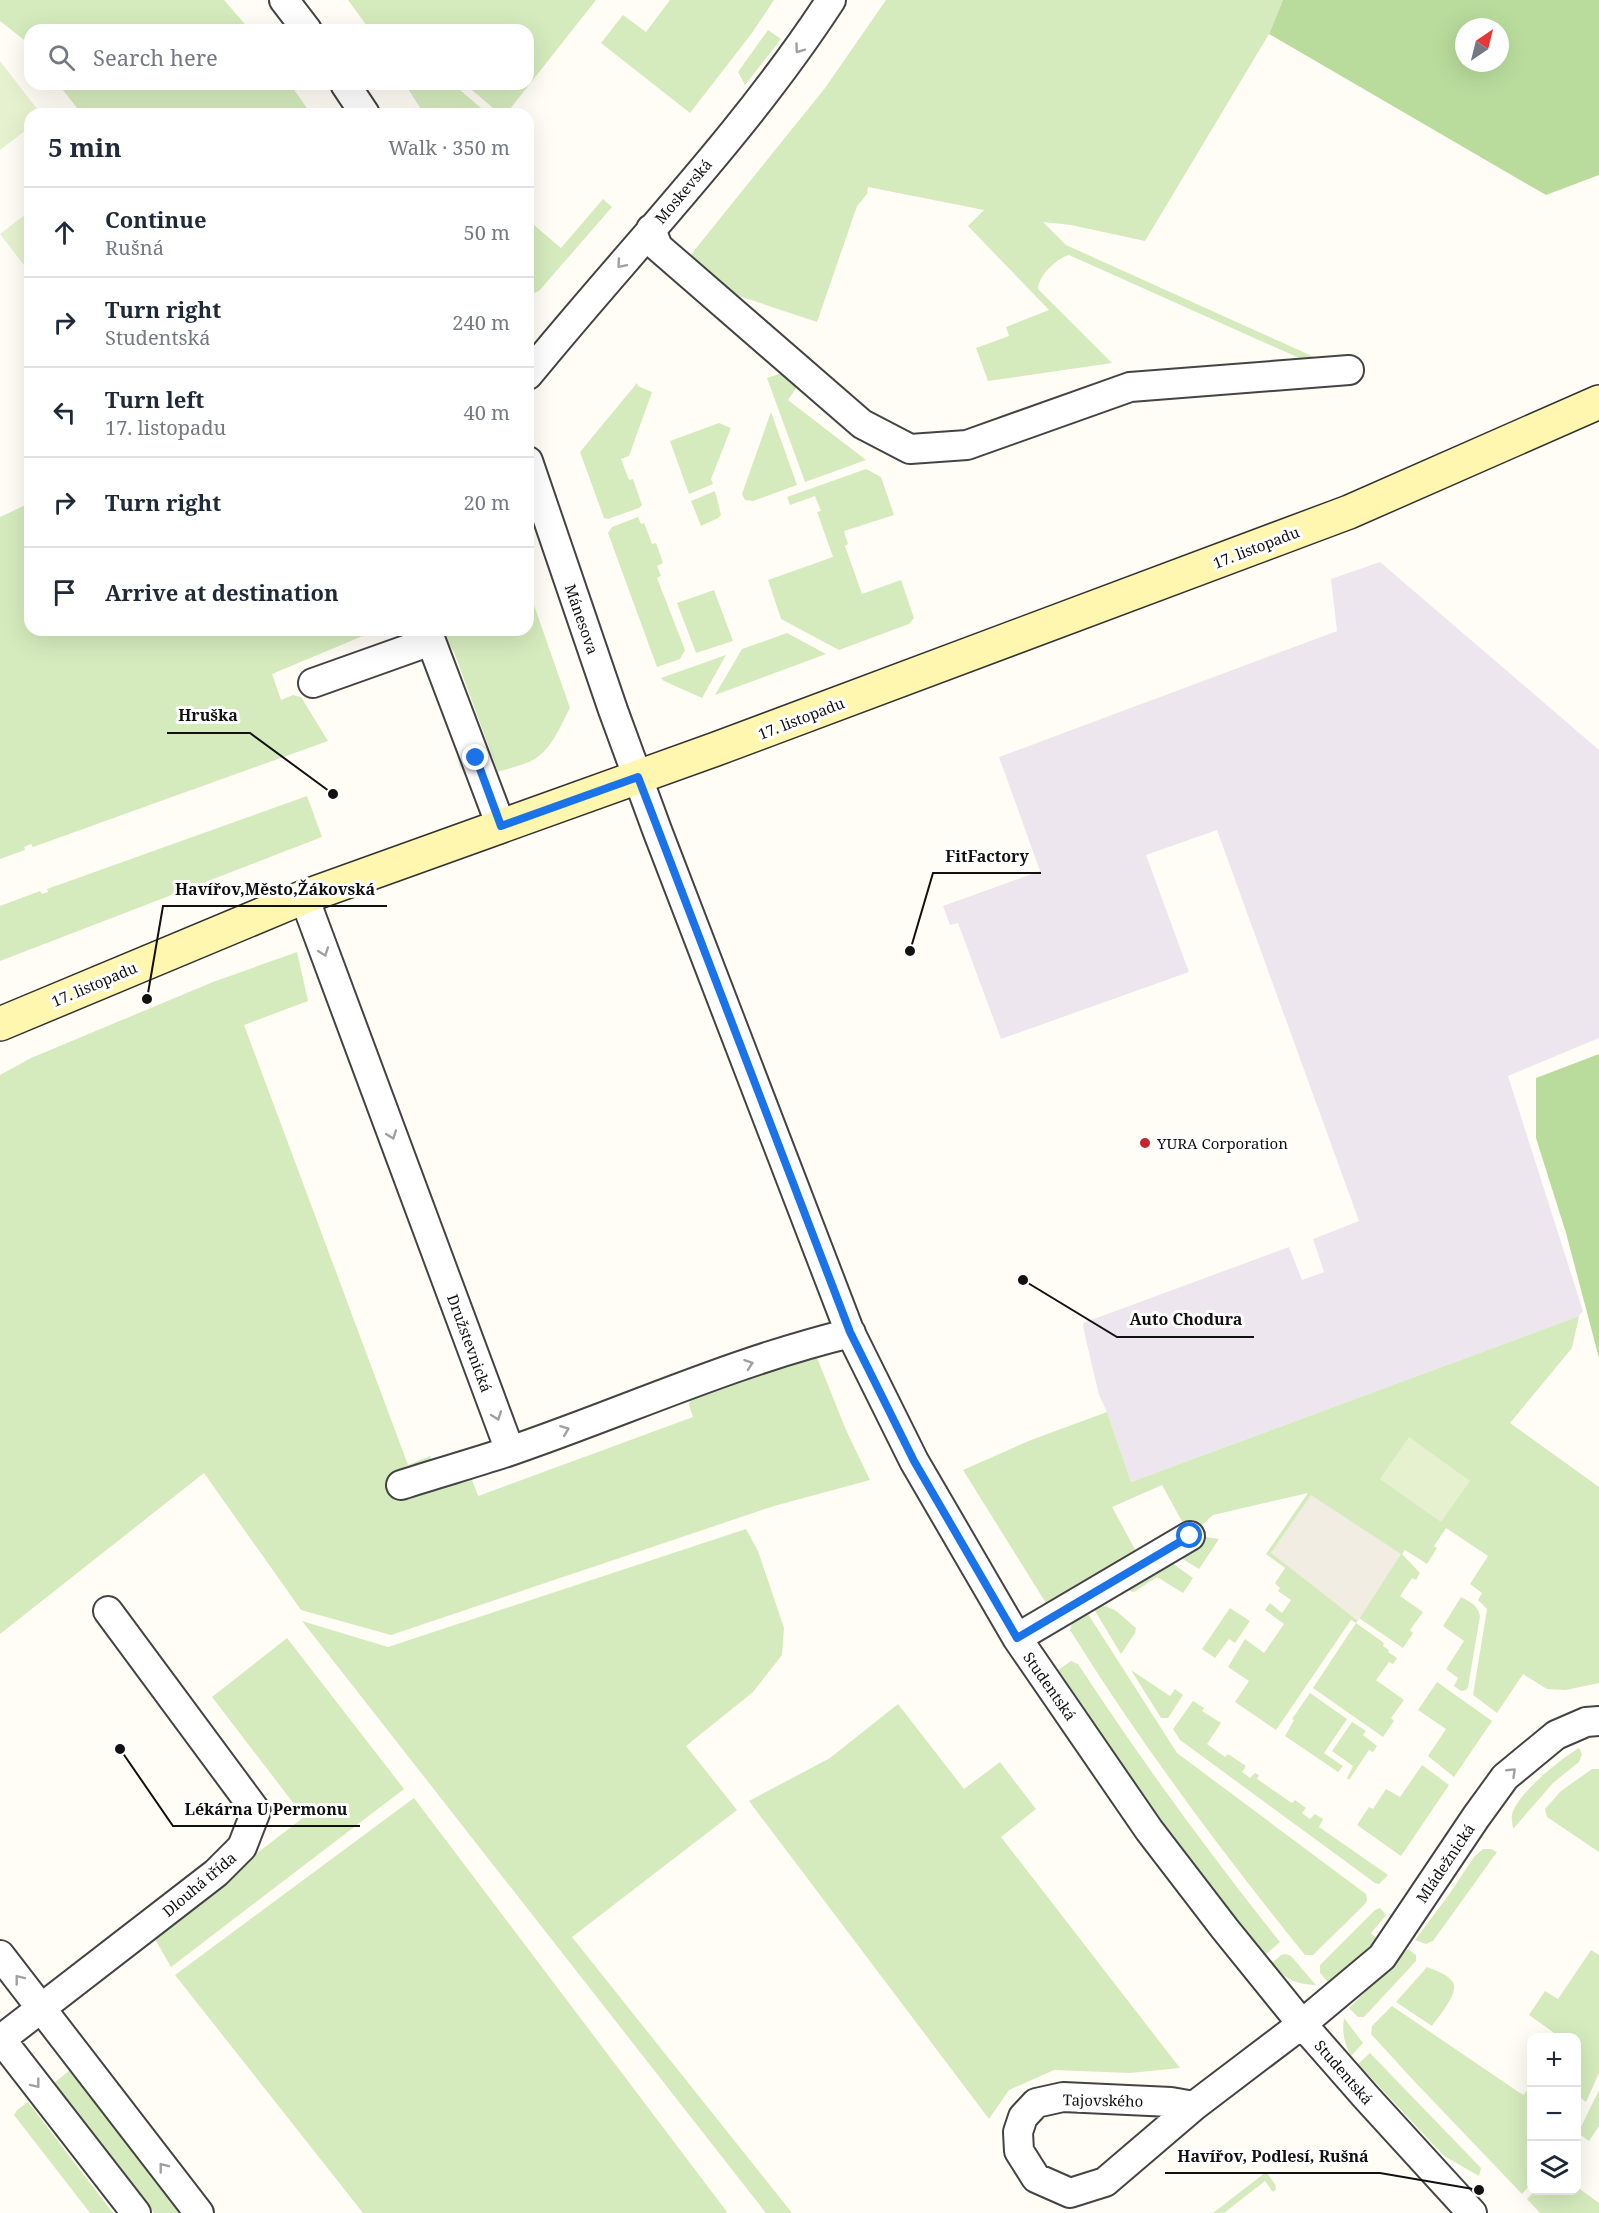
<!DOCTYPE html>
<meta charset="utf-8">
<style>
:root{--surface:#fff;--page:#f6f6f7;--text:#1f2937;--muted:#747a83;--line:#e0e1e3}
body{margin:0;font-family:"Noto Serif",serif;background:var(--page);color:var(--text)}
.controls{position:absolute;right:18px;bottom:18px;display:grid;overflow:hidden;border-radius:12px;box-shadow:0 6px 24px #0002}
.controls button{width:54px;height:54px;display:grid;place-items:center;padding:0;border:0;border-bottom:2px solid var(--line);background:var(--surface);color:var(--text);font:30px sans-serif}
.compass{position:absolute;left:1455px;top:18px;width:54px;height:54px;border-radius:50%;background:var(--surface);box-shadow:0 6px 24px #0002;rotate:35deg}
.stop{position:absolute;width:18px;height:18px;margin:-14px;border:4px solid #1a73e8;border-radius:50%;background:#fff}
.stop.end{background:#1a73e8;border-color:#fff;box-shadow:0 2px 6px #0008}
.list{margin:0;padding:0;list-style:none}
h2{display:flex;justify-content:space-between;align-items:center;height:78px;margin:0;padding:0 24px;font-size:26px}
h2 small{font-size:20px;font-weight:400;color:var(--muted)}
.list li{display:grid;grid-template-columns:39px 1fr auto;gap:18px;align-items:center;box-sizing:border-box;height:90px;padding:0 24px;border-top:2px solid var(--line)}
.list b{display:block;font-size:22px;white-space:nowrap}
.list p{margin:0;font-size:20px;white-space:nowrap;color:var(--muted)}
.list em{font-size:20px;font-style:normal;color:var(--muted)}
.icon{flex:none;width:33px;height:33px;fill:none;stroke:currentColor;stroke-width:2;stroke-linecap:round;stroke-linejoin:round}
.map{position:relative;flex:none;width:1599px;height:2213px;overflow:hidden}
.search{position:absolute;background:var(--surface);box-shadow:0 6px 24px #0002;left:24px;top:24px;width:510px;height:66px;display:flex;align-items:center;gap:15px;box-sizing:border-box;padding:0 21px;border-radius:18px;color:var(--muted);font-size:22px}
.panel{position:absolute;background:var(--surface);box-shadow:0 6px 24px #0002;left:24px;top:108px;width:510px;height:528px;border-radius:18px}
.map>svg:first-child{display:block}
.industrial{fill:#eee6ef}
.green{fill:#d5ebbd}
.forest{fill:#b9dc9c;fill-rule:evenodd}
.pitch{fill:#e6f2cf}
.plaza{fill:#f1ede2}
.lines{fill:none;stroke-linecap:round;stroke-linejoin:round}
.street-casing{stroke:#444;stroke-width:32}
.secondary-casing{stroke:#333;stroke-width:36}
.street{stroke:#fff;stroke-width:28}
.secondary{stroke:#fff6b0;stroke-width:33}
.oneway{stroke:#a0a0a0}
.route{stroke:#1a73e8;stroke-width:8}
.poi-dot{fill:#c4262e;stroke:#fff;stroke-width:2}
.labels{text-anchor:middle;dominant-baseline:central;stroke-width:6;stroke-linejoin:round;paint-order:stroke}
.street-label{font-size:15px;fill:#111;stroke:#fff}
.poi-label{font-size:15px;fill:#111;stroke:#fff;text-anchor:start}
.leader{fill:none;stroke:#111;stroke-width:2}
.callout-dot{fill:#111;stroke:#fff;stroke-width:2}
.callout-label{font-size:16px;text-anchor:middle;font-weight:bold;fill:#111;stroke:#fff;stroke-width:6;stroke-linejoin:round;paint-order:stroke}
</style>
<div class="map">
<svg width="1599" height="2213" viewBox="0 0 1599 2213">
<rect width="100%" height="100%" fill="#fffdf5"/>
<path class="industrial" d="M 1380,562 L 1599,750 L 1599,1038 L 1508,1076 L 1583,1311 L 1579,1316 L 1131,1482 L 1107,1412 L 1099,1395 L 1084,1331 L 1083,1323 L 1289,1247 L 1302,1280 L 1324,1272 L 1313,1239 L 1359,1221 L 1217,830 L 1146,855 L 1189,972 L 1001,1039 L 958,923 L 950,925 L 943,906 L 1040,871 L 999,757 L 1337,631 L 1331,579 Z"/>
<path class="green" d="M 0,0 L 224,0 L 250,30 L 30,30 L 30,48 L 23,39 L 0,21 Z
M 348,0 L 596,0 L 506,114 L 500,114 L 465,84 L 528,84 L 528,30 L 370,30 Z
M 670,0 L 774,0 L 752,33 L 690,113 L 601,43 L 623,15 L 646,32 Z
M 886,0 L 1283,0 L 1269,34 L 1145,241 L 1071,225 L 1043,222 L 1066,245 L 1323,361 L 1312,362 L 1299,358 L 1069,255 C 1057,258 1038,276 1038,289 L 1112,363 L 988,381 L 976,348 L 1009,336 L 1006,327 L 1049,310 L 968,226 L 984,210 L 868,187 L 867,194 L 857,206 L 817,322 L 727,292 L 689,257 L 825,88 Z
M 768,30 L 781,39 L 745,85 L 738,72 Z
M 58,84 L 290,84 L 311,114 L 82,114 Z
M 405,84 L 453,84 L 488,114 L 424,114 Z
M 603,199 L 612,207 L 539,291 L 528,295 L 528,220 L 561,248 Z
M 785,372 L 799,384 L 788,400 L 866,460 L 805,482 L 767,378 Z
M 637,383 L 638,386 L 652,392 L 629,456 L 621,459 L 629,480 L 633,479 L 642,505 L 639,508 L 608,519 L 604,518 L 580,452 Z
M 771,412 L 797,485 L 753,501 L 745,500 L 742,494 Z
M 719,423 L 731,428 L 711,479 L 713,484 L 689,494 L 670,441 Z
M 866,469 L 881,477 L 894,515 L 844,531 L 848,544 L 845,546 L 862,594 L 901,580 L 914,618 L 909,624 L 839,650 L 781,619 L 768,580 L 833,557 L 817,512 L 821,511 L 815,496 L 790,505 L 787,497 Z
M 715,491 L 721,515 L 718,518 L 701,526 L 691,501 Z
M 30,497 L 30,630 L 377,630 L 272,674 L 281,700 L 293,695 L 301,697 L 328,741 L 33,847 L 31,844 L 24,847 L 25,850 L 0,859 L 0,517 L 30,503 L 27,498 Z
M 638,517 L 641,524 L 644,523 L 652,544 L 656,543 L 663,563 L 657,566 L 661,576 L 657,578 L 685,650 L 680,659 L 657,667 L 608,533 L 612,527 Z
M 528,588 L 570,708 C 561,725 552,748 535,759 C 524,765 510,768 498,772 L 454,652 L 445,637 L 437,630 L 528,630 Z
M 714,590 L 733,641 L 696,653 L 677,603 Z
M 787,633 L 826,654 L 715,695 L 742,649 Z
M 726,655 L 702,698 L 664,681 L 661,678 Z
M 307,796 L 322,837 L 0,961 L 0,906 L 40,891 L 42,894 L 48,892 L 47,889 Z
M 297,952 L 308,1001 L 244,1025 L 408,1465 L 430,1456 L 441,1483 L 471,1477 L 478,1496 L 693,1417 L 689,1405 L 691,1397 L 814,1350 L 846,1430 L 870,1480 L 774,1506 L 391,1635 L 301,1610 L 204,1473 L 0,1634 L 0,1075 L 31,1058 L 213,982 Z
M 1579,1316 L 1572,1348 L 1510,1423 L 1599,1487 L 1599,1683 L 1566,1690 L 1547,1689 L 1523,1674 L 1497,1713 L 1473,1695 L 1487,1609 L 1478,1600 L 1482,1593 L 1470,1584 L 1488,1556 L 1446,1528 L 1434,1546 L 1437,1548 L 1427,1564 L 1405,1550 L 1402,1554 L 1420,1573 L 1416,1580 L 1412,1578 L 1400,1596 L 1423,1612 L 1410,1630 L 1413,1633 L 1403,1648 L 1359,1618 L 1356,1623 L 1384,1643 L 1383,1646 L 1389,1650 L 1388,1652 L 1397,1658 L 1393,1664 L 1389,1662 L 1376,1680 L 1404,1700 L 1391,1718 L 1394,1721 L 1383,1737 L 1313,1688 L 1356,1623 L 1351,1620 L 1276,1730 L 1235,1702 L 1249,1681 L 1228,1667 L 1245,1639 L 1264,1653 L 1284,1624 L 1265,1610 L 1270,1603 L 1282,1613 L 1291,1600 L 1278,1591 L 1280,1588 L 1275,1583 L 1285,1568 L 1266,1554 L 1308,1493 L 1213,1515 L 1190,1536 L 1162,1485 L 1112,1507 L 1143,1564 L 1054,1616 L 963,1470 L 1031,1440 L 1107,1412 L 1131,1482 Z
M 746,1529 L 758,1551 L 784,1628 L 782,1655 L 753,1692 L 686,1746 L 737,1810 L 572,1937 L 792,2213 L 766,2213 L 302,1621 L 388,1647 Z
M 1206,1537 L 1219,1539 L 1199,1569 L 1181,1558 L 1180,1553 Z
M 1172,1563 L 1193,1578 L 1183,1593 L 1157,1577 L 1134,1592 L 1130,1591 L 1128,1587 Z
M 1461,1597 C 1470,1602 1478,1605 1480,1616 L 1468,1687 L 1466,1690 L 1461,1691 L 1454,1686 L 1458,1678 L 1446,1669 L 1464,1641 L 1443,1626 Z
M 1102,1605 L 1115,1610 L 1136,1628 L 1135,1633 L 1121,1654 L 1095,1611 L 1096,1607 Z
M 1230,1608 L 1250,1621 L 1235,1643 L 1229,1639 L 1215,1658 L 1202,1649 Z
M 1088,1614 L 1177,1753 L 1366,1894 L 1367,1899 L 1366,1903 L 1313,1955 L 1305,1955 C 1221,1851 1141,1744 1070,1630 L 1072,1623 Z
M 287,1638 L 404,1789 L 171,1967 L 152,1934 L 304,1817 L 212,1697 Z
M 1071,1661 L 1078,1664 C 1141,1760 1208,1852 1280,1942 L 1264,1956 L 1221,1904 L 1133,1785 L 1058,1670 Z
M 1131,1670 L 1170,1696 L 1175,1689 L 1183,1695 L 1168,1718 L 1161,1718 Z
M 1437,1682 L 1492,1721 L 1454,1777 L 1428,1756 L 1446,1729 L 1418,1710 Z
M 1310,1693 L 1347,1719 L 1324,1753 L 1343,1766 L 1338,1772 L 1285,1736 L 1294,1720 L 1292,1719 Z
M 1193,1701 L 1204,1708 L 1202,1711 L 1221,1723 L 1207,1744 L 1225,1757 L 1228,1754 L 1246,1766 L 1242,1772 L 1250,1778 L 1255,1773 L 1259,1775 L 1257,1779 L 1292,1803 L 1295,1800 L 1306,1808 L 1302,1813 L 1310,1819 L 1315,1814 L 1323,1819 L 1319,1827 L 1388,1875 L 1379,1884 L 1375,1883 L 1180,1740 L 1173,1729 Z
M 898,1704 L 964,1789 L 1000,1762 L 1032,1804 L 1036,1809 L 1001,1837 L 1180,2068 L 1130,2073 L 1054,2070 L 1009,2090 L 989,2119 L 749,1801 L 830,1758 Z
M 1352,1722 L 1366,1731 L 1363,1735 L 1377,1746 L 1373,1752 L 1369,1750 L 1349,1780 L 1347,1778 L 1353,1766 L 1332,1751 Z
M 1579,1748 L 1582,1754 L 1579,1762 L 1553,1783 L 1513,1829 C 1513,1825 1511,1819 1512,1815 C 1517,1793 1561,1759 1579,1748 Z
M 1422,1765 L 1449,1785 L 1401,1856 L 1357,1825 L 1369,1807 L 1373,1809 L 1386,1789 L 1400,1797 Z
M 1592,1769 L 1599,1769 L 1599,1852 L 1547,1817 L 1545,1809 L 1561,1791 Z
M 414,1798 L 727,2212 L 726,2213 L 363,2213 L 175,1975 Z
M 1483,1849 L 1491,1849 L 1497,1852 L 1433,1941 L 1426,1944 L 1415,1940 L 1448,1896 L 1474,1857 Z
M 1380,1908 L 1386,1915 L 1371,1933 L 1377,1939 L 1339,1975 L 1328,1982 L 1320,1973 L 1320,1965 L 1375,1910 Z
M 1408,1949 L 1416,1955 L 1416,1961 L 1364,2017 L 1358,2017 L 1349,2008 Z
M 1591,1950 L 1599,1955 L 1599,2073 L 1586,2102 L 1577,2095 L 1576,2038 L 1560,2037 L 1529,2015 L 1545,1991 L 1558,1999 Z
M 1286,1954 L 1291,1956 L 1316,1985 C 1294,1984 1286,1979 1271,1964 L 1281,1955 Z
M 1427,1967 C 1434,1970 1447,1974 1452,1981 C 1461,1991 1439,2016 1432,2026 L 1396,2002 Z
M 1392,2006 L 1520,2093 L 1524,2095 L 1531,2084 L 1531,2184 L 1522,2194 L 1414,2081 L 1371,2034 L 1372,2026 Z
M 1344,2018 L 1363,2043 L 1351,2056 C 1344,2043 1342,2033 1344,2018 Z
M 1370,2053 L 1481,2168 L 1479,2176 L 1444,2156 L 1358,2064 Z
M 70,2070 L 181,2213 L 154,2213 L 54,2083 Z
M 1599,2090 L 1599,2126 L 1589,2141 L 1578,2133 Z
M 28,2102 L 113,2213 L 90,2213 L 14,2115 L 17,2110 Z
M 1266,2172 L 1275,2184 L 1276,2189 L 1273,2192 L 1265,2181 L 1224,2213 L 1213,2213 Z
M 1577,2187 L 1599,2203 L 1599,2213 L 1540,2213 L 1527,2199 L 1535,2191 L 1576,2190 Z"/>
<path class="forest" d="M 1283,0 L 1599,0 L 1599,175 L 1546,195 L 1269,34 ZM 1464,27 L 1500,27 L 1500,63 L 1464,63 Z
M 1599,1054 L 1599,1358 L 1566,1233 L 1536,1138 L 1536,1078 Z"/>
<path class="pitch" d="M 0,61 L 41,114 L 30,114 L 30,127 L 0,150 Z
M 30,211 L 30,273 L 0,234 Z
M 1409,1437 L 1470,1481 L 1441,1522 L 1380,1479 Z"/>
<path class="plaza" d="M 1311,1495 L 1401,1554 L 1358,1621 L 1271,1553 Z"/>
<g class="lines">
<g class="street-casing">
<path id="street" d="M 284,0 L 307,30
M 345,84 L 365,114
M 651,229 L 658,247 L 862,424 L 910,449 L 967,445 L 1130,387 L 1349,370
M 528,375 C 629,251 743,135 831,0
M 528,461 L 613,710 L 657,830 L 849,1330 L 914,1461 L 1017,1638 L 1149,1830 L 1225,1929 L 1302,2024 L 1366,2097 L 1472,2213
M 313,683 L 431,641 L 501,826
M 304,897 L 510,1451
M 401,1485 C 438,1473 474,1463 510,1451 C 624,1412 734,1361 851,1333
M 1017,1638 L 1190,1536
M 0,1955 L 199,2213
M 0,2038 L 136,2213
M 0,2040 L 216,1873 L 242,1847 L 256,1811 L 108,1611
M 1194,2106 L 1171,2102 L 1063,2097 L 1036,2103 L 1023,2117 L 1018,2132 L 1019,2151 L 1036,2178 L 1070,2193 L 1105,2182 L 1194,2106 L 1302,2024 L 1382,1957 L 1476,1817 L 1505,1777 L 1556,1735 L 1586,1722 L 1599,1721"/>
</g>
<g class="secondary-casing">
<path id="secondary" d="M 0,1024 L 304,897 L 716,749 L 1349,512 L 1599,402"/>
</g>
<use href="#street" class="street"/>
<use href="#secondary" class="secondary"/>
</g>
<defs><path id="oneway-chevron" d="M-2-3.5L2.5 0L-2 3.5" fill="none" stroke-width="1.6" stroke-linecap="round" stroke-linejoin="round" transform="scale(1.5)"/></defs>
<g class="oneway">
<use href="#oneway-chevron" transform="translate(799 49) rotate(126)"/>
<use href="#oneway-chevron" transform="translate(621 264) rotate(130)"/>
<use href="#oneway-chevron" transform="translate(324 952) rotate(70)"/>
<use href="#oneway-chevron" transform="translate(392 1135) rotate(70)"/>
<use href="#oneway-chevron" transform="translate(749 1364) rotate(-19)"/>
<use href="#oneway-chevron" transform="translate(497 1416) rotate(70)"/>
<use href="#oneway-chevron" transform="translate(565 1430) rotate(-21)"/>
<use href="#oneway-chevron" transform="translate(1512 1772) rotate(-44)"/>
<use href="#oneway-chevron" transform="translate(19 1979) rotate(-128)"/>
<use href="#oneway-chevron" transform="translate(36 2084) rotate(52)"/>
<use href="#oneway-chevron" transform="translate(163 2167) rotate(-128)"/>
</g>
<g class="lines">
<path class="route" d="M 476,758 L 501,826 L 638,777 L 850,1332 L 914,1461 L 1017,1638 L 1190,1536"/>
</g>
<circle class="poi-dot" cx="1145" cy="1143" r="6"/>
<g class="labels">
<g class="street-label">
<text transform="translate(683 191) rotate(-50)">Moskevská</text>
<text transform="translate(1256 547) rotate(-21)">17. listopadu</text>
<text transform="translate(582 619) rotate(71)">Mánesova</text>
<text transform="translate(801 718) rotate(-21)">17. listopadu</text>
<text transform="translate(94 984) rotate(-23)">17. listopadu</text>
<text transform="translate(470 1343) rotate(70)">Družstevnická</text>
<text transform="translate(1050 1686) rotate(55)">Studentská</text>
<text transform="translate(1445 1863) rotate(-56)">Mládežnická</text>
<text transform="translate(199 1884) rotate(-40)">Dlouhá třída</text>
<text transform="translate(1344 2072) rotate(49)">Studentská</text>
<text transform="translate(1103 2100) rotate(1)">Tajovského</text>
</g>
<g class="poi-label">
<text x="1157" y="1143">YURA Corporation</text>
</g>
</g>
<path class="leader" d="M333 794L250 733H167M910 951L933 873H1041M147 999L163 906H387M1023 1280L1117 1337H1254M120 1749L173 1826H360M1479 2190L1380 2173H1165"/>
<g class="callout-dot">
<circle cx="333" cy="794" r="6"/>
<circle cx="910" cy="951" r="6"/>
<circle cx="147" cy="999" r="6"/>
<circle cx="1023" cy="1280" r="6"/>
<circle cx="120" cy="1749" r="6"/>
<circle cx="1479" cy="2190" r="6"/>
</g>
<g class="callout-label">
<text x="208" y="721">Hruška</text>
<text x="987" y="862">FitFactory</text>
<text x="275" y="895">Havířov,Město,Žákovská</text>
<text x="1186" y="1325">Auto Chodura</text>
<text x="266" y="1815">Lékárna U Permonu</text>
<text x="1273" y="2162">Havířov, Podlesí, Rušná</text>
</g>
</svg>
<div class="controls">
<button>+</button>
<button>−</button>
<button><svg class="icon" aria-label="layers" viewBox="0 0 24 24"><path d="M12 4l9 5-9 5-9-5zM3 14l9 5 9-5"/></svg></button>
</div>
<svg class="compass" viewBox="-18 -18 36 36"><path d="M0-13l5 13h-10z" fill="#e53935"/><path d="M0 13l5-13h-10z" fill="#747a83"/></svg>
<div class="stop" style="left:1190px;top:1536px"></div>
<div class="stop end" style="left:476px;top:758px"></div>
<div class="search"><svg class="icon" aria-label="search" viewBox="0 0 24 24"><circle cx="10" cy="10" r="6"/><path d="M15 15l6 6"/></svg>Search here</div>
<section class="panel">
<h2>5 min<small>Walk · 350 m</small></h2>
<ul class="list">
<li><svg class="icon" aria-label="ahead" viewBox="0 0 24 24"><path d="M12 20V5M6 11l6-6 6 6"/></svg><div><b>Continue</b><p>Rušná</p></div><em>50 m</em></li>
<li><svg class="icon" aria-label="right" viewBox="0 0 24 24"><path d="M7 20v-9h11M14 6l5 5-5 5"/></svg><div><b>Turn right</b><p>Studentská</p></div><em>240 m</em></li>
<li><svg class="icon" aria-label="left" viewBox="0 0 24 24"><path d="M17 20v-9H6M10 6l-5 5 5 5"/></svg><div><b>Turn left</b><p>17. listopadu</p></div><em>40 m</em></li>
<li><svg class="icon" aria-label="right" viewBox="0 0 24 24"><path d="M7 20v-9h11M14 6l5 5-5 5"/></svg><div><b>Turn right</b></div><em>20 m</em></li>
<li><svg class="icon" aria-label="arrive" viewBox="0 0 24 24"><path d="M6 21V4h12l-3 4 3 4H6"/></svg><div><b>Arrive at destination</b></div></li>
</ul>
</section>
</div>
